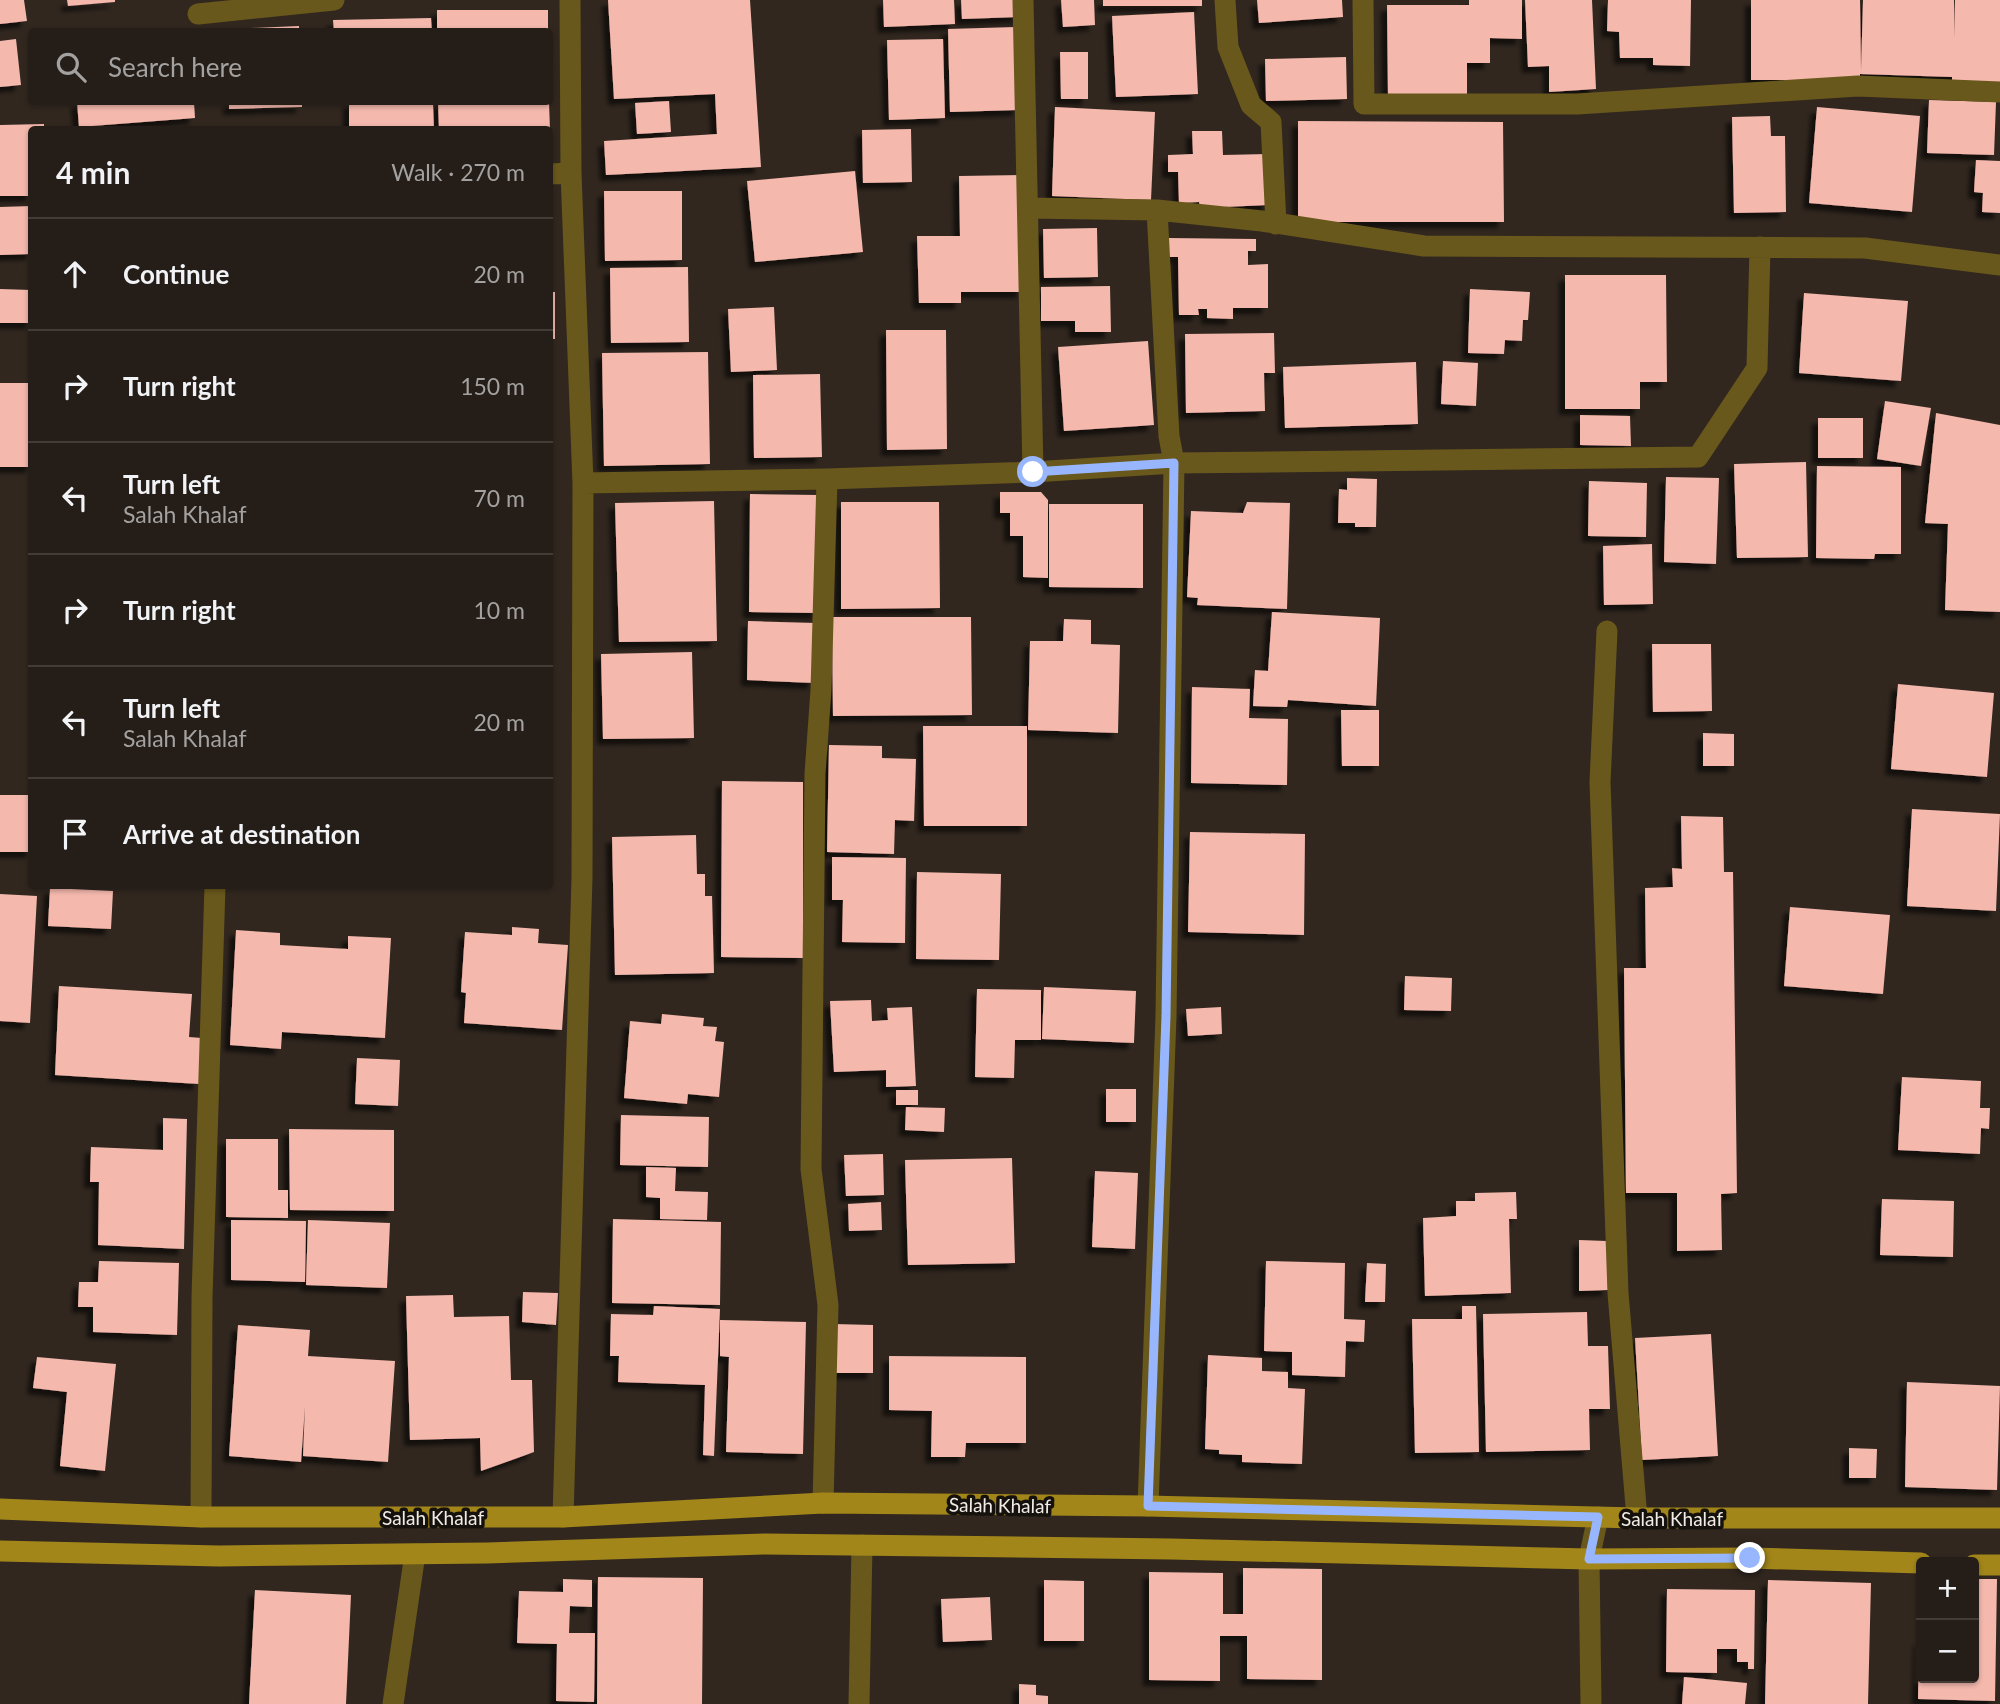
<!DOCTYPE html>
<meta charset="utf-8">
<style>
:root{--surface:#251d17;--page:#312a24;--text:#f1f3f6;--muted:#a3a2a1;--line:#423b36}
body{margin:0;font-family:Lato,sans-serif;background:var(--page);color:var(--text)}
.controls{position:absolute;right:21px;bottom:21px;display:grid;overflow:hidden;border-radius:7px;box-shadow:0 2px 5px #0004}
.controls button{width:63px;height:63px;display:grid;place-items:center;padding:0;border:0;border-bottom:2px solid var(--line);background:var(--surface);color:var(--text);font:35px sans-serif}
.stop{position:absolute;width:21px;height:21px;margin:-16px;border:5px solid #97b6fd;border-radius:50%;background:#fff}
.stop.end{background:#97b6fd;border-color:#fff;box-shadow:0 2px 7px #0008}
.list{margin:0;padding:0;list-style:none}
h2{display:flex;justify-content:space-between;align-items:center;height:91px;margin:0;padding:0 28px;font-size:30px}
h2 small{font-size:23px;font-weight:400;color:var(--muted)}
.list li{display:grid;grid-template-columns:46px 1fr auto;gap:21px;align-items:center;box-sizing:border-box;height:112px;padding:0 28px;border-top:2px solid var(--line)}
.list b{display:block;font-size:26px;white-space:nowrap}
.list p{margin:0;font-size:23px;white-space:nowrap;color:var(--muted)}
.list em{font-size:23px;font-style:normal;color:var(--muted)}
.icon{flex:none;width:38px;height:38px;fill:none;stroke:currentColor;stroke-width:2;stroke-linecap:round;stroke-linejoin:round}
.map{position:relative;flex:none;width:2000px;height:1704px;overflow:hidden}
.search{position:absolute;background:var(--surface);box-shadow:0 2px 5px #0004;left:28px;top:28px;width:525px;height:77px;display:flex;align-items:center;gap:18px;box-sizing:border-box;padding:0 24px;border-radius:7px;color:var(--muted);font-size:26px}
.panel{position:absolute;background:var(--surface);box-shadow:0 2px 5px #0004;left:28px;top:126px;width:525px;height:763px;border-radius:7px}
.map>svg:first-child{display:block}
.building{fill:#f4b8ad;filter:url(#shadow)}
.lines{fill:none;stroke-linecap:round;stroke-linejoin:round}
.minor{stroke:#69581c;stroke-width:21}
.major{stroke:#a28619;stroke-width:21}
.route{stroke:#97b6fd;stroke-width:9}
.labels{text-anchor:middle;dominant-baseline:central;stroke-width:7;stroke-linejoin:round;paint-order:stroke}
.street-label{font-size:19px;fill:#f2ece6;stroke:#15110d}
</style>
<div class="map">
<svg width="2000" height="1704" viewBox="0 0 2000 1704">
<defs>
<filter id="shadow"><feDropShadow dx="-6" dy="6" stdDeviation="2" flood-color="#0009"/></filter>
</defs>
<rect width="100%" height="100%" fill="#31271f"/>
<path class="building" d="M 0,0 L 24,0 L 27,21 L 0,24 Z
M 67,0 L 115,0 L 115,2 L 68,6 Z
M 608,0 L 750,0 L 761,167 L 606,175 L 604,141 L 717,134 L 715,94 L 614,99 Z
M 883,0 L 954,0 L 955,24 L 884,27 Z
M 961,0 L 1018,0 L 1019,17 L 962,19 Z
M 1061,0 L 1094,0 L 1095,25 L 1063,27 Z
M 1103,0 L 1202,0 L 1202,6 L 1103,6 Z
M 1257,0 L 1342,0 L 1343,17 L 1259,23 Z
M 1469,0 L 1522,0 L 1522,39 L 1490,38 L 1490,63 L 1467,63 L 1467,98 L 1388,97 L 1387,5 L 1469,5 Z
M 1525,0 L 1592,0 L 1596,89 L 1549,92 L 1549,66 L 1528,67 Z
M 1608,0 L 1691,0 L 1690,66 L 1653,65 L 1653,58 L 1620,58 L 1619,32 L 1607,31 Z
M 1751,0 L 1860,0 L 1861,71 L 1863,0 L 1954,0 L 1954,38 L 1955,0 L 2000,0 L 2000,83 L 1952,81 L 1952,77 L 1860,74 L 1860,80 L 1751,80 Z
M 437,10 L 548,10 L 548,32 L 437,32 Z
M 1194,12 L 1198,94 L 1116,97 L 1112,16 Z
M 431,18 L 432,32 L 334,32 L 333,20 Z
M 299,26 L 299,32 L 227,32 L 227,29 Z
M 1016,27 L 1019,110 L 950,112 L 948,29 Z
M 16,39 L 21,85 L 0,87 L 0,41 Z
M 943,39 L 945,118 L 889,120 L 887,40 Z
M 1060,52 L 1088,52 L 1088,99 L 1061,99 Z
M 1346,57 L 1347,99 L 1266,101 L 1265,59 Z
M 1929,100 L 1996,102 L 1994,155 L 1927,153 Z
M 669,101 L 671,132 L 637,134 L 635,103 Z
M 77,102 L 194,102 L 195,118 L 79,127 Z
M 229,102 L 302,102 L 302,107 L 229,109 Z
M 349,102 L 433,102 L 434,130 L 349,130 Z
M 438,102 L 549,102 L 550,130 L 439,130 Z
M 1055,107 L 1155,112 L 1151,200 L 1052,196 Z
M 1817,107 L 1920,116 L 1912,212 L 1809,203 Z
M 1770,116 L 1771,136 L 1785,136 L 1786,212 L 1734,213 L 1732,117 Z
M 1298,121 L 1503,122 L 1504,222 L 1298,222 Z
M 44,124 L 44,130 L 32,130 L 32,196 L 0,196 L 0,125 Z
M 911,129 L 912,182 L 863,183 L 862,130 Z
M 1192,131 L 1222,131 L 1223,155 L 1267,154 L 1269,205 L 1200,208 L 1199,202 L 1179,203 L 1178,172 L 1168,172 L 1168,155 L 1193,154 Z
M 1976,160 L 2000,161 L 2000,213 L 1982,212 L 1983,193 L 1974,192 Z
M 855,171 L 863,252 L 755,262 L 747,181 Z
M 1022,175 L 1023,292 L 961,292 L 961,303 L 919,303 L 917,236 L 960,236 L 959,176 Z
M 604,191 L 682,191 L 682,260 L 605,261 Z
M 32,206 L 32,254 L 0,255 L 0,207 Z
M 1097,228 L 1098,277 L 1044,278 L 1043,229 Z
M 1168,238 L 1256,239 L 1256,251 L 1248,251 L 1248,265 L 1268,264 L 1268,308 L 1233,308 L 1233,319 L 1207,318 L 1207,309 L 1198,309 L 1199,315 L 1179,315 L 1178,257 L 1167,257 Z
M 688,267 L 689,342 L 611,343 L 610,268 Z
M 1565,275 L 1666,275 L 1667,382 L 1640,382 L 1640,409 L 1565,409 Z
M 1110,286 L 1111,332 L 1075,332 L 1075,321 L 1041,321 L 1041,287 Z
M 0,289 L 32,290 L 32,323 L 0,323 Z
M 1470,289 L 1530,292 L 1528,320 L 1523,320 L 1522,341 L 1505,340 L 1504,354 L 1468,353 Z
M 550,292 L 555,292 L 555,339 L 550,339 Z
M 1804,293 L 1908,301 L 1901,381 L 1799,373 Z
M 774,307 L 777,370 L 731,372 L 728,309 Z
M 886,330 L 946,330 L 947,449 L 887,450 Z
M 1274,333 L 1275,373 L 1264,373 L 1265,411 L 1186,413 L 1185,334 Z
M 1148,341 L 1154,425 L 1064,431 L 1058,347 Z
M 708,352 L 710,464 L 604,466 L 602,353 Z
M 1443,361 L 1478,363 L 1476,406 L 1441,404 Z
M 1416,362 L 1418,424 L 1285,428 L 1283,367 Z
M 820,374 L 822,457 L 754,458 L 753,375 Z
M 0,383 L 32,383 L 32,467 L 0,467 Z
M 1885,401 L 1931,408 L 1921,466 L 1877,459 Z
M 1936,413 L 2000,425 L 2000,612 L 1945,610 L 1948,524 L 1925,523 Z
M 1580,415 L 1630,416 L 1631,446 L 1580,445 Z
M 1818,418 L 1863,418 L 1863,458 L 1818,458 Z
M 1806,462 L 1808,557 L 1737,558 L 1734,464 Z
M 1817,466 L 1901,467 L 1901,554 L 1875,554 L 1874,559 L 1816,558 Z
M 1666,477 L 1719,478 L 1716,564 L 1664,562 Z
M 1347,478 L 1377,479 L 1376,527 L 1355,527 L 1355,523 L 1338,523 L 1339,489 L 1347,490 Z
M 1589,481 L 1647,483 L 1646,537 L 1588,536 Z
M 1000,492 L 1041,492 L 1048,500 L 1048,578 L 1023,577 L 1023,536 L 1010,536 L 1010,513 L 1000,513 Z
M 750,494 L 818,495 L 818,613 L 749,612 Z
M 714,501 L 717,641 L 619,642 L 615,503 Z
M 841,502 L 939,502 L 940,608 L 841,609 Z
M 1247,502 L 1290,503 L 1287,609 L 1197,605 L 1198,598 L 1187,597 L 1191,511 L 1243,513 Z
M 1049,504 L 1143,504 L 1143,588 L 1049,587 Z
M 1652,544 L 1653,604 L 1604,605 L 1603,546 Z
M 1272,612 L 1380,618 L 1376,706 L 1288,700 L 1287,707 L 1253,706 L 1255,670 L 1268,671 Z
M 832,617 L 971,617 L 972,715 L 833,716 Z
M 1064,619 L 1091,620 L 1091,644 L 1120,645 L 1118,733 L 1028,730 L 1030,641 L 1063,641 Z
M 748,621 L 816,623 L 814,683 L 747,680 Z
M 1652,644 L 1711,644 L 1712,711 L 1653,712 Z
M 692,652 L 694,738 L 603,739 L 601,654 Z
M 1898,684 L 1994,693 L 1987,777 L 1891,769 Z
M 1192,687 L 1250,689 L 1249,718 L 1288,719 L 1287,785 L 1191,783 Z
M 1341,710 L 1379,710 L 1379,766 L 1342,766 Z
M 923,726 L 1027,726 L 1027,826 L 924,826 Z
M 1703,733 L 1734,734 L 1734,766 L 1703,766 Z
M 829,745 L 882,746 L 882,758 L 916,759 L 914,821 L 895,820 L 894,854 L 827,852 Z
M 722,781 L 803,782 L 803,958 L 721,957 Z
M 0,795 L 32,795 L 32,852 L 0,852 Z
M 1912,809 L 2000,814 L 1996,911 L 1907,906 Z
M 1681,816 L 1723,817 L 1724,872 L 1733,872 L 1737,1193 L 1721,1194 L 1722,1250 L 1677,1251 L 1677,1193 L 1626,1193 L 1624,968 L 1646,968 L 1645,888 L 1673,887 L 1672,868 L 1682,869 Z
M 1190,832 L 1305,834 L 1304,935 L 1188,932 Z
M 696,835 L 697,874 L 705,874 L 705,896 L 712,896 L 714,973 L 615,975 L 612,837 Z
M 832,857 L 906,858 L 905,943 L 842,942 L 843,900 L 832,900 Z
M 917,872 L 1001,874 L 999,960 L 916,959 Z
M 50,888 L 113,891 L 111,929 L 48,926 Z
M 0,894 L 37,896 L 30,1023 L 0,1021 Z
M 1790,907 L 1890,915 L 1883,994 L 1784,986 Z
M 512,927 L 539,929 L 538,943 L 568,945 L 562,1030 L 464,1023 L 466,993 L 461,992 L 465,932 L 512,935 Z
M 236,930 L 280,933 L 280,945 L 348,949 L 348,936 L 391,938 L 385,1038 L 282,1032 L 281,1049 L 230,1045 Z
M 1405,976 L 1452,978 L 1451,1011 L 1404,1010 Z
M 59,986 L 192,994 L 189,1037 L 202,1038 L 199,1084 L 55,1075 Z
M 1044,987 L 1136,991 L 1134,1043 L 1042,1039 Z
M 977,989 L 1041,990 L 1041,1040 L 1015,1040 L 1014,1078 L 975,1077 Z
M 871,1000 L 872,1021 L 888,1020 L 887,1008 L 912,1007 L 916,1086 L 886,1087 L 886,1070 L 834,1072 L 830,1001 Z
M 1221,1007 L 1222,1034 L 1188,1036 L 1186,1009 Z
M 662,1014 L 704,1018 L 703,1026 L 717,1027 L 715,1041 L 724,1042 L 719,1097 L 688,1094 L 687,1104 L 624,1098 L 630,1021 L 661,1024 Z
M 357,1058 L 400,1060 L 398,1106 L 355,1104 Z
M 1902,1077 L 1981,1081 L 1980,1108 L 1990,1108 L 1989,1129 L 1981,1128 L 1980,1154 L 1898,1150 Z
M 1106,1089 L 1136,1089 L 1136,1122 L 1106,1122 Z
M 896,1090 L 918,1090 L 918,1105 L 896,1105 Z
M 906,1107 L 945,1108 L 944,1132 L 905,1130 Z
M 621,1115 L 709,1117 L 708,1167 L 620,1165 Z
M 163,1118 L 187,1119 L 184,1249 L 98,1245 L 99,1182 L 90,1182 L 91,1147 L 163,1150 Z
M 289,1129 L 394,1130 L 394,1211 L 290,1210 Z
M 226,1139 L 278,1139 L 278,1190 L 288,1190 L 288,1218 L 226,1217 Z
M 883,1154 L 884,1195 L 846,1196 L 844,1155 Z
M 1012,1158 L 1015,1263 L 908,1265 L 905,1160 Z
M 646,1167 L 676,1168 L 675,1191 L 708,1192 L 707,1220 L 660,1219 L 660,1198 L 646,1197 Z
M 1095,1171 L 1138,1173 L 1135,1249 L 1092,1247 Z
M 1516,1192 L 1517,1219 L 1509,1219 L 1511,1293 L 1425,1296 L 1423,1218 L 1456,1216 L 1456,1201 L 1475,1201 L 1475,1193 Z
M 1882,1199 L 1954,1201 L 1953,1257 L 1880,1255 Z
M 881,1202 L 882,1230 L 849,1231 L 848,1204 Z
M 613,1219 L 721,1222 L 720,1305 L 612,1303 Z
M 231,1220 L 306,1221 L 305,1282 L 231,1280 Z
M 308,1220 L 390,1223 L 387,1288 L 306,1285 Z
M 1579,1240 L 1607,1241 L 1608,1290 L 1579,1291 Z
M 99,1261 L 179,1263 L 177,1335 L 93,1332 L 93,1307 L 78,1307 L 79,1282 L 98,1282 Z
M 1266,1261 L 1345,1263 L 1344,1319 L 1365,1320 L 1364,1342 L 1346,1341 L 1345,1377 L 1292,1375 L 1292,1352 L 1264,1351 Z
M 1367,1263 L 1386,1264 L 1385,1302 L 1365,1302 Z
M 523,1292 L 558,1293 L 556,1325 L 522,1322 Z
M 453,1295 L 454,1317 L 509,1316 L 511,1380 L 532,1380 L 534,1452 L 481,1471 L 480,1438 L 410,1440 L 406,1296 Z
M 654,1306 L 720,1309 L 714,1456 L 703,1455 L 705,1385 L 618,1382 L 619,1356 L 610,1356 L 611,1314 L 653,1315 Z
M 1462,1306 L 1476,1306 L 1479,1452 L 1415,1453 L 1412,1319 L 1462,1319 Z
M 1587,1312 L 1588,1346 L 1608,1346 L 1610,1409 L 1589,1409 L 1590,1450 L 1486,1452 L 1483,1314 Z
M 720,1320 L 806,1322 L 803,1454 L 726,1452 L 729,1357 L 720,1356 Z
M 834,1324 L 873,1325 L 873,1373 L 834,1373 Z
M 238,1325 L 310,1330 L 308,1356 L 395,1361 L 388,1462 L 303,1456 L 305,1406 L 301,1462 L 229,1456 Z
M 1711,1334 L 1718,1456 L 1642,1460 L 1635,1338 Z
M 1208,1355 L 1262,1358 L 1262,1371 L 1288,1372 L 1288,1388 L 1305,1389 L 1302,1464 L 1242,1462 L 1242,1455 L 1219,1454 L 1219,1450 L 1205,1449 Z
M 889,1356 L 1026,1357 L 1026,1443 L 966,1443 L 965,1457 L 931,1457 L 932,1411 L 889,1410 Z
M 37,1357 L 116,1364 L 105,1471 L 60,1466 L 67,1392 L 33,1388 Z
M 1907,1382 L 2000,1386 L 1997,1490 L 1905,1487 Z
M 1849,1448 L 1877,1449 L 1876,1478 L 1849,1478 Z
M 1243,1568 L 1322,1569 L 1322,1680 L 1247,1679 L 1247,1636 L 1220,1636 L 1220,1681 L 1149,1680 L 1149,1572 L 1223,1573 L 1223,1614 L 1243,1614 Z
M 598,1577 L 703,1578 L 702,1704 L 597,1704 Z
M 563,1579 L 592,1580 L 592,1607 L 570,1606 L 569,1633 L 595,1633 L 594,1702 L 556,1701 L 557,1644 L 517,1643 L 519,1591 L 563,1592 Z
M 1974,1579 L 1997,1579 L 1995,1701 L 1918,1699 L 1919,1640 L 1921,1640 L 1921,1678 L 1974,1678 Z
M 1044,1580 L 1084,1581 L 1084,1641 L 1044,1641 Z
M 1768,1580 L 1871,1583 L 1868,1704 L 1765,1704 Z
M 1667,1589 L 1755,1590 L 1754,1669 L 1748,1669 L 1748,1662 L 1737,1662 L 1737,1649 L 1717,1649 L 1717,1673 L 1666,1672 Z
M 255,1590 L 351,1595 L 346,1704 L 249,1704 Z
M 990,1597 L 992,1640 L 943,1642 L 941,1599 Z
M 1684,1677 L 1747,1683 L 1745,1704 L 1682,1704 Z
M 1019,1684 L 1036,1685 L 1036,1695 L 1048,1696 L 1048,1704 L 1019,1704 Z"/>
<g class="lines">
<path class="minor" d="M 1023,0 L 1033,472
M 1225,0 L 1228,47 L 1251,105 L 1271,122 L 1276,224
M 1363,0 L 1364,104 L 1577,104 L 1858,86 L 2000,92
M 198,14 L 334,0
M 550,174 L 571,173
M 1028,208 L 1157,210 L 1262,221 L 1424,246 L 1865,248 L 2000,265
M 583,483 L 827,479 L 1033,472 L 1174,463 L 1698,457 L 1757,368 L 1760,247
M 1607,631 L 1600,782 L 1618,1293 L 1637,1518
M 823,1503 L 828,1305 L 811,1169 L 815,774 L 821,690 L 827,479
M 1148,1506 L 1166,1016 L 1174,463 L 1169,436 L 1157,210
M 201,1517 L 202,1297 L 215,886
M 563,1517 L 582,878 L 583,483 L 571,173 L 570,0
M 393,1704 L 415,1554
M 859,1704 L 862,1545
M 1591,1704 L 1589,1559 L 1598,1517"/>
<path class="major" d="M 0,1509 L 201,1517 L 563,1517 L 823,1503 L 1148,1506 L 1637,1518 L 2000,1518
M 0,1551 L 219,1556 L 487,1553 L 765,1544 L 1171,1549 L 1589,1559 L 1750,1558 L 1921,1563
M 1974,1565 L 2000,1565"/>
</g>
<g class="lines">
<path class="route" d="M 1033,472 L 1174,463 L 1166,1016 L 1148,1506 L 1598,1517 L 1589,1559 L 1750,1558"/>
</g>
<g class="labels">
<g class="street-label">
<text transform="translate(1000 1505) rotate(1)">Salah Khalaf</text>
<text x="433" y="1517">Salah Khalaf</text>
<text x="1672" y="1518">Salah Khalaf</text>
</g>
</g>
</svg>
<div class="controls">
<button>+</button>
<button>−</button>
</div>
<div class="stop" style="left:1033px;top:472px"></div>
<div class="stop end" style="left:1750px;top:1558px"></div>
<div class="search"><svg class="icon" aria-label="search" viewBox="0 0 24 24"><circle cx="10" cy="10" r="6"/><path d="M15 15l6 6"/></svg>Search here</div>
<section class="panel">
<h2>4 min<small>Walk · 270 m</small></h2>
<ul class="list">
<li><svg class="icon" aria-label="ahead" viewBox="0 0 24 24"><path d="M12 20V5M6 11l6-6 6 6"/></svg><div><b>Continue</b></div><em>20 m</em></li>
<li><svg class="icon" aria-label="right" viewBox="0 0 24 24"><path d="M7 20v-9h11M14 6l5 5-5 5"/></svg><div><b>Turn right</b></div><em>150 m</em></li>
<li><svg class="icon" aria-label="left" viewBox="0 0 24 24"><path d="M17 20v-9H6M10 6l-5 5 5 5"/></svg><div><b>Turn left</b><p>Salah Khalaf</p></div><em>70 m</em></li>
<li><svg class="icon" aria-label="right" viewBox="0 0 24 24"><path d="M7 20v-9h11M14 6l5 5-5 5"/></svg><div><b>Turn right</b></div><em>10 m</em></li>
<li><svg class="icon" aria-label="left" viewBox="0 0 24 24"><path d="M17 20v-9H6M10 6l-5 5 5 5"/></svg><div><b>Turn left</b><p>Salah Khalaf</p></div><em>20 m</em></li>
<li><svg class="icon" aria-label="arrive" viewBox="0 0 24 24"><path d="M6 21V4h12l-3 4 3 4H6"/></svg><div><b>Arrive at destination</b></div></li>
</ul>
</section>
</div>
